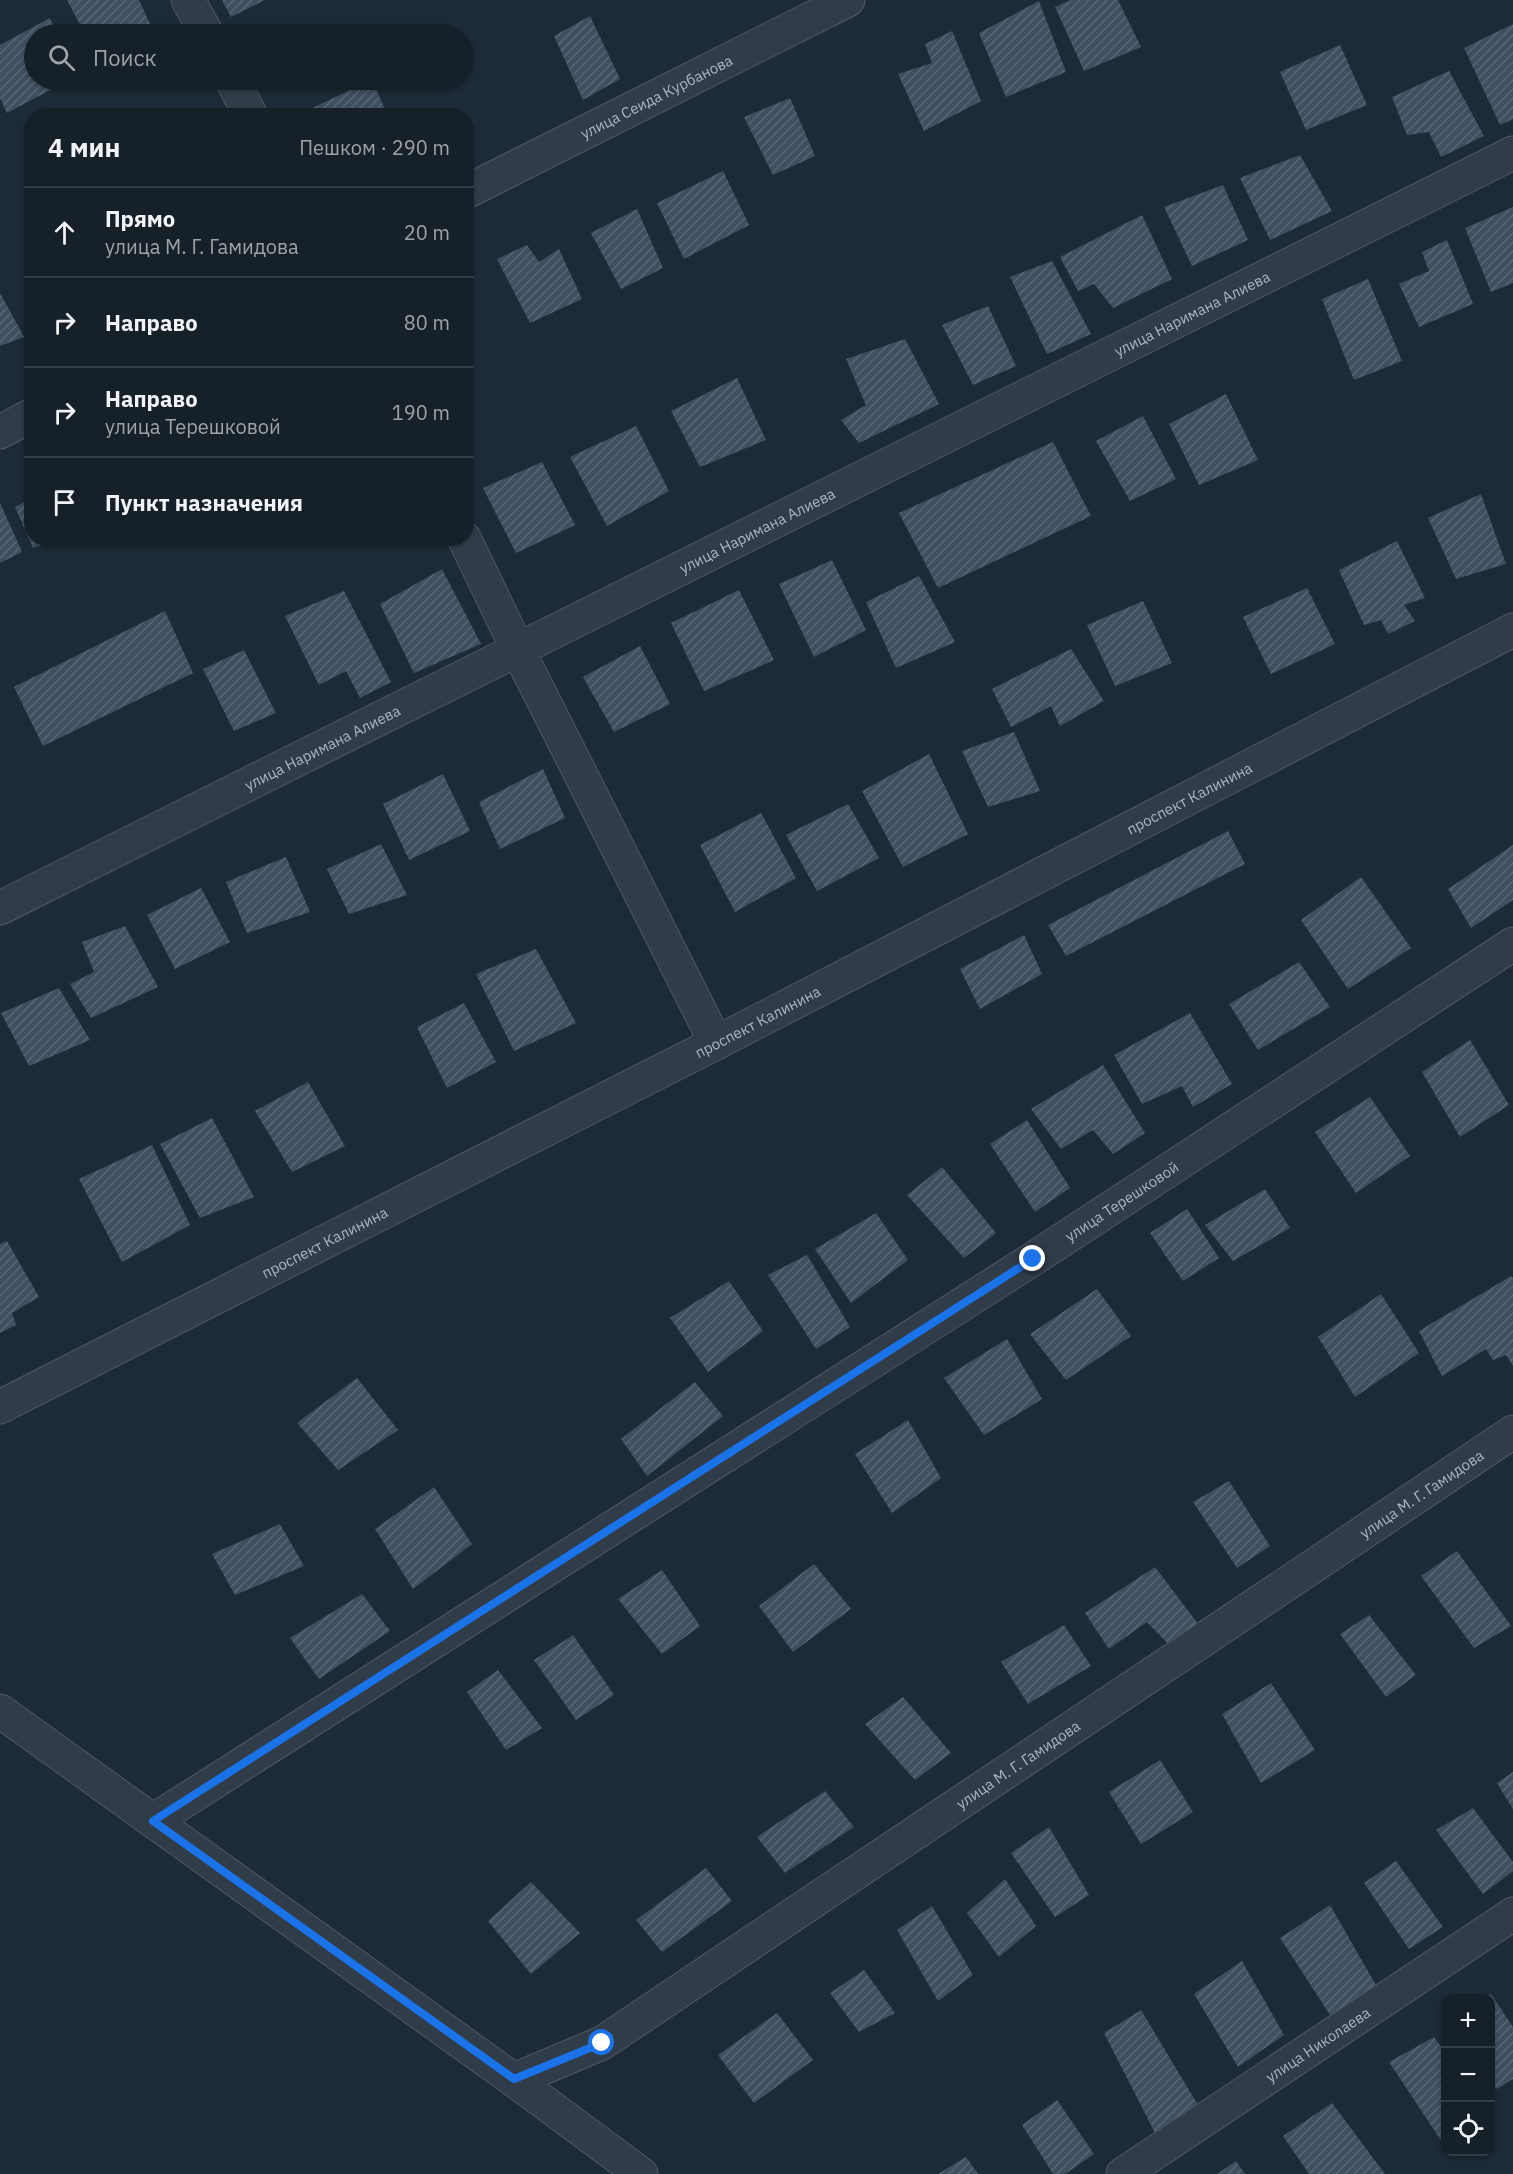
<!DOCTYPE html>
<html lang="ru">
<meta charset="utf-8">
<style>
:root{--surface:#162029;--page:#1f2831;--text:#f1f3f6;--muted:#9ea3a8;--line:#353e46}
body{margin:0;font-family:"IBM Plex Sans",sans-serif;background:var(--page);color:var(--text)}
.controls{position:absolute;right:18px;bottom:18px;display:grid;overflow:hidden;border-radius:12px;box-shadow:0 2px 4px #0004}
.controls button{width:54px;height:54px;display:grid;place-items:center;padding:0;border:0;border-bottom:2px solid var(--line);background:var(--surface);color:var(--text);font:30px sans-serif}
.stop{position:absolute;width:18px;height:18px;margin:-14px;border:4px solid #1a73e8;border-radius:50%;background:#fff}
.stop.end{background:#1a73e8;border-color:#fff;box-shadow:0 2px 6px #0008}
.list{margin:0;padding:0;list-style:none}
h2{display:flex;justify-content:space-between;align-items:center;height:78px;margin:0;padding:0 24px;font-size:26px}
h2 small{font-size:20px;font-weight:400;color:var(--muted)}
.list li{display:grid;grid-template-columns:39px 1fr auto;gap:18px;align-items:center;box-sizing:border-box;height:90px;padding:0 24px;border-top:2px solid var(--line)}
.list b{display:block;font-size:22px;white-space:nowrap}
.list p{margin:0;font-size:20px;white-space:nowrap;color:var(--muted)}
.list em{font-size:20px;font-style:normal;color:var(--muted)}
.icon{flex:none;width:33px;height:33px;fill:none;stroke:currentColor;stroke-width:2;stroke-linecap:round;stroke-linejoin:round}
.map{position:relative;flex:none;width:1513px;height:2174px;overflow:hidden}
.search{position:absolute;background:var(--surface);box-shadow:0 2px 4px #0004;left:24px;top:24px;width:450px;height:66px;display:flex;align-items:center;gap:15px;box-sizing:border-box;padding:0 21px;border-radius:33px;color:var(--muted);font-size:22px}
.panel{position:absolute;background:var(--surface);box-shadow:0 2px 4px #0004;left:24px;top:108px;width:450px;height:438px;border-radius:24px}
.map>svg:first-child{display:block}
.building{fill:url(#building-hatch)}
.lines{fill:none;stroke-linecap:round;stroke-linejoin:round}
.minor-casing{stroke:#4e5966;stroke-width:35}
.minor{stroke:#303c48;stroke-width:33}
.route{stroke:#1a73e8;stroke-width:8}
.labels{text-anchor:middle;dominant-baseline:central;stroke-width:5;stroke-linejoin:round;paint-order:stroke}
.street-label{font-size:15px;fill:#aab6c5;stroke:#16212c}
</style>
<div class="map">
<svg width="1513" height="2174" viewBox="0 0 1513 2174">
<defs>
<pattern id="building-hatch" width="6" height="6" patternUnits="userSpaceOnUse" patternTransform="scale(1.5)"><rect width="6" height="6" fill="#3f4f60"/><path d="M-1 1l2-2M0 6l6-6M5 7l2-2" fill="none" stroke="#586675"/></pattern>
</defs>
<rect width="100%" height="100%" fill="#1d2a37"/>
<path class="building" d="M 67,0 L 139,0 L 153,30 L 144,34 L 85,34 Z
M 222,0 L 265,0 L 231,17 Z
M 1071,0 L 1118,0 L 1141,47 L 1084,71 L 1055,7 Z
M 1039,1 L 1066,72 L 1006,97 L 979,33 Z
M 590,16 L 620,79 L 583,100 L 554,36 Z
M 50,18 L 57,34 L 34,34 L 34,80 L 69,80 L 7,113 L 0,98 L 0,45 Z
M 1513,24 L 1513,119 L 1500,125 L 1464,48 Z
M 952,31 L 981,101 L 924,131 L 898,74 L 932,63 L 925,44 Z
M 1340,45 L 1367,105 L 1306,130 L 1280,72 Z
M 1449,71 L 1484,136 L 1441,157 L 1429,132 L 1407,135 L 1392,97 Z
M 372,80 L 388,116 L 296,116 L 371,80 Z
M 790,98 L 815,156 L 773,175 L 744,117 Z
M 1300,155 L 1332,211 L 1270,240 L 1240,178 Z
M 723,171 L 749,225 L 684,259 L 657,203 Z
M 1223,185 L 1248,240 L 1192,266 L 1164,207 Z
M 1513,207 L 1513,283 L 1491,292 L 1465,228 Z
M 637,209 L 663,268 L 621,289 L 591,233 Z
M 1142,215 L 1172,279 L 1113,308 L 1094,284 L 1078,291 L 1060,257 Z
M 1447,240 L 1473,304 L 1419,327 L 1399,284 L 1429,271 L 1422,252 Z
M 527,245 L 539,262 L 559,249 L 582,299 L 530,323 L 497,259 Z
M 1052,261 L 1091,334 L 1047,354 L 1010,277 Z
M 1368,279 L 1402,361 L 1354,380 L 1322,299 Z
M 0,293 L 24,337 L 0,346 Z
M 988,306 L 1016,366 L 973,385 L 942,325 Z
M 905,339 L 939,404 L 859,443 L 841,420 L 866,405 L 846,359 Z
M 737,378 L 766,440 L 700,467 L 671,411 Z
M 1226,394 L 1258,460 L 1199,485 L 1169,424 Z
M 1143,416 L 1176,479 L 1130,501 L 1096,441 Z
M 636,426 L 669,491 L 607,526 L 570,457 Z
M 1053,442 L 1091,516 L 938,588 L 899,513 Z
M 542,462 L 575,525 L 516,553 L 483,488 Z
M 1481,494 L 1506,564 L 1456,579 L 1428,518 Z
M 32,498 L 32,538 L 57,539 L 33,548 L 15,507 Z
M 0,503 L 22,552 L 0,563 Z
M 1397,541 L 1425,598 L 1404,605 L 1415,621 L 1388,634 L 1381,620 L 1364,625 L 1339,570 Z
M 832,560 L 866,630 L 814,657 L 779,584 Z
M 442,569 L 481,644 L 414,673 L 380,604 Z
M 919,576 L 955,642 L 896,668 L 866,602 Z
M 1307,588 L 1335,644 L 1271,674 L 1243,617 Z
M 739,590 L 774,660 L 704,691 L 671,623 Z
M 344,591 L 391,682 L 360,698 L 346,671 L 319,685 L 285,616 Z
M 1143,601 L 1172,663 L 1115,686 L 1087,625 Z
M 165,611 L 193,673 L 43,746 L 14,687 Z
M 640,646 L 670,704 L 614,732 L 583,677 Z
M 1071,649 L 1104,701 L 1060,726 L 1051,706 L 1011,727 L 992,689 Z
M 244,650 L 276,713 L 234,731 L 203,669 Z
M 1014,732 L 1040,791 L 988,807 L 962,751 Z
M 929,754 L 968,834 L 903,867 L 862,791 Z
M 543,769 L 565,818 L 500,849 L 479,802 Z
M 443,774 L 470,831 L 409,860 L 383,804 Z
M 848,804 L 879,858 L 817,891 L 786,835 Z
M 761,813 L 796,878 L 735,912 L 700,845 Z
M 1228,831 L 1245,864 L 1066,956 L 1048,925 Z
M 381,844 L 407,895 L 349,914 L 327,869 Z
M 1513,845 L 1513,900 L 1471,928 L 1448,889 Z
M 286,857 L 310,912 L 247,933 L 226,882 Z
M 1361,877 L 1411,948 L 1348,989 L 1301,920 Z
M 201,888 L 230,942 L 175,969 L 147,915 Z
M 125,926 L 158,987 L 91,1018 L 70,984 L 94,972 L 82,942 Z
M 1024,935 L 1042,974 L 980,1009 L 960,969 Z
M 536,949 L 576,1023 L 514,1051 L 476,974 Z
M 1299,962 L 1330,1007 L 1258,1050 L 1229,1004 Z
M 59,988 L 90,1040 L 29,1066 L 1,1013 Z
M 464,1003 L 496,1062 L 447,1088 L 417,1027 Z
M 1190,1013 L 1232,1084 L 1193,1107 L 1182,1086 L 1142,1104 L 1114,1055 Z
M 1470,1040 L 1509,1105 L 1460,1137 L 1422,1072 Z
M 1103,1065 L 1145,1133 L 1113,1154 L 1093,1130 L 1061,1149 L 1031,1109 Z
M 308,1082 L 345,1146 L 292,1172 L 255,1111 Z
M 1370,1097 L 1410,1156 L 1356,1193 L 1315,1132 Z
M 212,1118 L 254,1197 L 200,1218 L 160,1144 Z
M 1027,1120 L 1070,1188 L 1035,1212 L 990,1144 Z
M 152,1145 L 190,1225 L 122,1262 L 79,1179 Z
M 942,1167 L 996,1233 L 964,1258 L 907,1195 Z
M 1265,1189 L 1290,1228 L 1233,1261 L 1205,1225 Z
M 1187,1209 L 1219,1258 L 1183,1281 L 1150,1233 Z
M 876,1213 L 908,1260 L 851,1303 L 815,1249 Z
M 7,1241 L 39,1297 L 12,1313 L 16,1325 L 0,1333 L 0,1244 Z
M 807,1255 L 850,1327 L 816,1349 L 768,1275 Z
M 1511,1276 L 1513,1278 L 1513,1366 L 1506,1355 L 1493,1360 L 1486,1349 L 1442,1376 L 1419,1331 Z
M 729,1281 L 763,1331 L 708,1372 L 670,1318 Z
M 1097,1289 L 1131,1336 L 1066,1380 L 1030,1334 Z
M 1381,1294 L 1419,1353 L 1355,1397 L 1318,1337 Z
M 1007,1339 L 1042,1399 L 984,1435 L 944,1378 Z
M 357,1378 L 398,1430 L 338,1470 L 297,1423 Z
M 695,1382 L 723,1416 L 647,1476 L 621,1439 Z
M 908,1420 L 941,1478 L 892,1513 L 855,1454 Z
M 1229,1481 L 1270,1546 L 1237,1568 L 1193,1502 Z
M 434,1487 L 472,1544 L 413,1589 L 375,1529 Z
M 280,1524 L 304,1566 L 235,1595 L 212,1554 Z
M 1457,1551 L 1511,1626 L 1474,1648 L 1421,1576 Z
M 814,1564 L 851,1609 L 793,1652 L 759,1606 Z
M 1155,1567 L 1199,1625 L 1168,1644 L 1147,1622 L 1109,1649 L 1085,1613 Z
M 662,1570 L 700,1626 L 662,1654 L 618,1599 Z
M 362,1594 L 390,1631 L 319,1679 L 290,1638 Z
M 1369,1615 L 1416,1675 L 1386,1697 L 1340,1634 Z
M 1064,1625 L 1091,1666 L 1028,1704 L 1001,1662 Z
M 573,1635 L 614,1695 L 576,1720 L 534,1660 Z
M 498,1670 L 542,1728 L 506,1750 L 467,1692 Z
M 1271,1683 L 1315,1750 L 1261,1783 L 1222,1714 Z
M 903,1697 L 951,1753 L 915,1780 L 865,1724 Z
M 1160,1760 L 1193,1812 L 1141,1844 L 1109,1792 Z
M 1513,1772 L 1513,1809 L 1497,1783 Z
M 825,1791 L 854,1827 L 785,1873 L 757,1837 Z
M 1473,1808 L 1513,1862 L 1513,1871 L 1483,1894 L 1436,1830 Z
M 1049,1827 L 1089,1895 L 1055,1917 L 1011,1853 Z
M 1396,1861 L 1443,1927 L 1409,1949 L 1364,1883 Z
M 706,1868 L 732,1901 L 662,1952 L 636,1920 Z
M 1005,1879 L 1036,1926 L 999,1957 L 967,1913 Z
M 531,1882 L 580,1933 L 531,1974 L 488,1921 Z
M 1330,1905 L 1377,1987 L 1332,2018 L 1280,1938 Z
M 932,1906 L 973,1975 L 938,2001 L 897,1930 Z
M 1242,1961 L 1284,2035 L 1238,2067 L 1194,1994 Z
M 864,1970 L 895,2013 L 859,2032 L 830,1993 Z
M 1491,1994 L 1513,2027 L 1513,2079 L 1497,2089 L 1490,2080 L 1490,1998 L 1485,1998 Z
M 1141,2010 L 1198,2105 L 1155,2133 L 1104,2033 Z
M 777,2013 L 813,2060 L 754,2103 L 718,2055 Z
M 1434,2037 L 1446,2054 L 1446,2148 L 1389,2062 Z
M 1057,2100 L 1094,2154 L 1065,2174 L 1053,2174 L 1022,2125 Z
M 1332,2103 L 1385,2174 L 1309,2174 L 1283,2136 Z
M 966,2157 L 978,2174 L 938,2174 Z
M 1236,2161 L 1245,2174 L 1217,2174 Z"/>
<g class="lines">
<g class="minor-casing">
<g id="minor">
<path d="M 188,0 L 207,34"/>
<path d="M 232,80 L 251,116"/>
<path id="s1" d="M 466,192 L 848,0"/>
<path d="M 0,432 L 32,415"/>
<path d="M 464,538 L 518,650 L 716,1043"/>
<path id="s2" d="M 0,908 L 1513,153"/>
<path id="s3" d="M 0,1407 L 716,1043 L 1513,630"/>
<path d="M 0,1711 L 514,2080 L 641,2174"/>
<path id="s4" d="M 153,1821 L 1033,1259 L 1513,944"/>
<path id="s5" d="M 514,2080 L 602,2043 L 1513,1432"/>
<path id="s6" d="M 1123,2174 L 1513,1914"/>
</g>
</g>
<use href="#minor" class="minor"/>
</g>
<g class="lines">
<path class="route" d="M 602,2043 L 514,2079 L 153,1821 L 1033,1259"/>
</g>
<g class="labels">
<g class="street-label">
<text stroke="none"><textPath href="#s1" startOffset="213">улица Сеида Курбанова</textPath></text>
<text stroke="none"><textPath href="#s2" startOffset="1332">улица Наримана Алиева</textPath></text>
<text stroke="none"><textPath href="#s2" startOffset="846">улица Наримана Алиева</textPath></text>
<text stroke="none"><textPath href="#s2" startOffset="360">улица Наримана Алиева</textPath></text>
<text stroke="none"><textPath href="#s3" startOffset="1336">проспект Калинина</textPath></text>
<text stroke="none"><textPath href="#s3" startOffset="850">проспект Калинина</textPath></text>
<text stroke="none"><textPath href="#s4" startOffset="1150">улица Терешковой</textPath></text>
<text stroke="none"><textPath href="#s3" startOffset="364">проспект Калинина</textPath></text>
<text stroke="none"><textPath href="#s5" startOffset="1082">улица М. Г. Гамидова</textPath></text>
<text stroke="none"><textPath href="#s5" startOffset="596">улица М. Г. Гамидова</textPath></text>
<text stroke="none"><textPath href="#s6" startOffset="234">улица Николаева</textPath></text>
</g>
</g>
</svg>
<div class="controls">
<button>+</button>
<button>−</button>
<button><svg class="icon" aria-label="locate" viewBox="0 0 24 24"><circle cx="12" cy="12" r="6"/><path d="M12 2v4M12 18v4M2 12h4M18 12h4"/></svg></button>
</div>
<div class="stop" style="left:602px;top:2043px"></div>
<div class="stop end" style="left:1033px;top:1259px"></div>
<div class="search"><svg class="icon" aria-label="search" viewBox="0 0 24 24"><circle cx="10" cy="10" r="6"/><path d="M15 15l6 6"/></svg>Поиск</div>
<section class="panel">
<h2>4 мин<small>Пешком · 290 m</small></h2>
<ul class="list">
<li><svg class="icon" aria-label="ahead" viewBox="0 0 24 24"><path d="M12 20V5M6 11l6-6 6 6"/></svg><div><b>Прямо</b><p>улица М. Г. Гамидова</p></div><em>20 m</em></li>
<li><svg class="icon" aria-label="right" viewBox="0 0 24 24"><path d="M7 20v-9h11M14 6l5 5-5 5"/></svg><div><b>Направо</b></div><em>80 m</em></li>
<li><svg class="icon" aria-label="right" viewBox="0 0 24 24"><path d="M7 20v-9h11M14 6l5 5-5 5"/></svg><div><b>Направо</b><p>улица Терешковой</p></div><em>190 m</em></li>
<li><svg class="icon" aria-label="arrive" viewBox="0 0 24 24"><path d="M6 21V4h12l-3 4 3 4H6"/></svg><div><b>Пункт назначения</b></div></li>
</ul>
</section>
</div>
